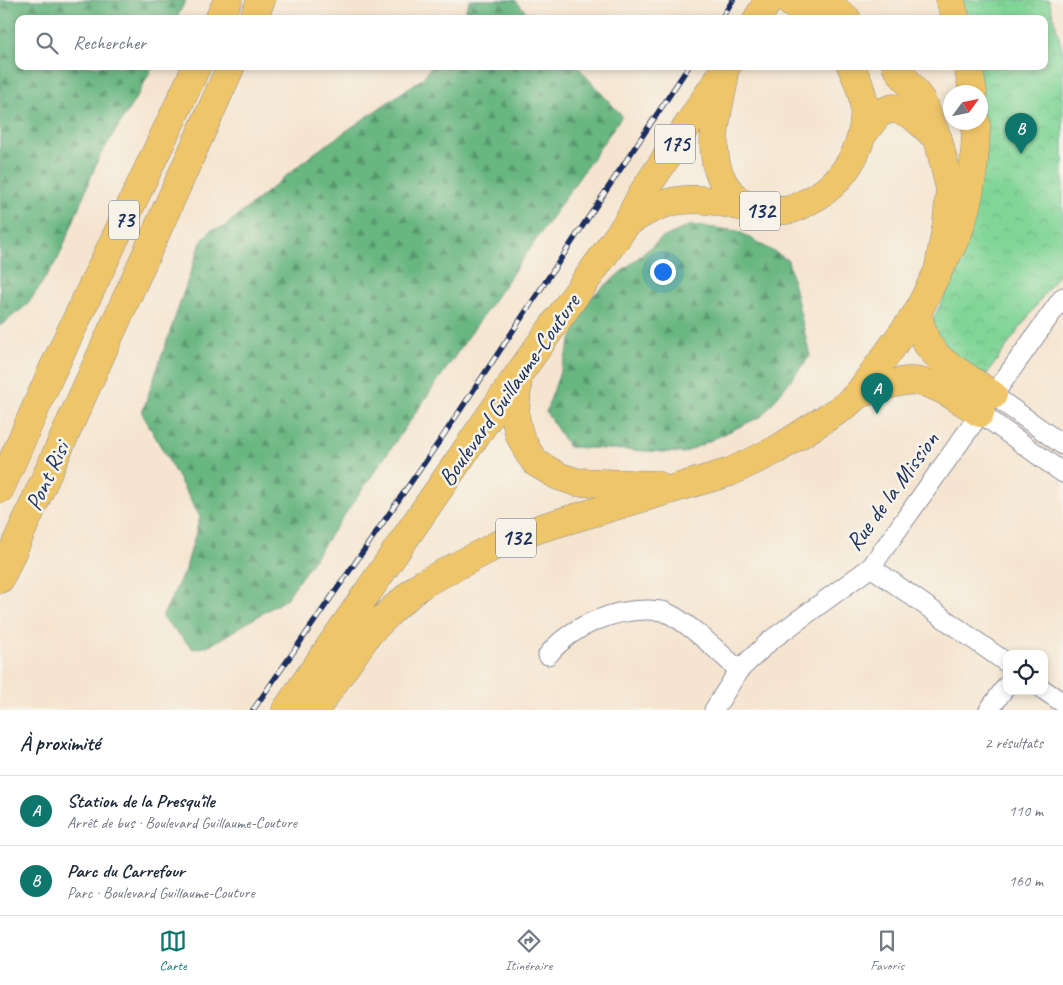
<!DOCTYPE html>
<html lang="fr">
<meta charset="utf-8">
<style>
:root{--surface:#fff;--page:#f2f2f3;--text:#1f2937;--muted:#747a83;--line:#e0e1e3;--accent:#0f766e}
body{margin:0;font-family:Caveat,sans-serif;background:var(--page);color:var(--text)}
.controls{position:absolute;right:15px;bottom:15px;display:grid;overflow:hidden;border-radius:10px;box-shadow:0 2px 8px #0003}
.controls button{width:45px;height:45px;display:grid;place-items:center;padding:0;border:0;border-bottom:1px solid var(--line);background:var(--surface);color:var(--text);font:25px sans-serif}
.compass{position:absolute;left:943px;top:85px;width:45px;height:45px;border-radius:50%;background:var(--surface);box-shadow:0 2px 8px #0003;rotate:57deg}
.you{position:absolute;left:662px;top:271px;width:18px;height:18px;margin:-12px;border:4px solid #fff;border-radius:50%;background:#1a73e8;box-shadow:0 0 0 8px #1a73e833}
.badge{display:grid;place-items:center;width:32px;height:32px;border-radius:50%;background:var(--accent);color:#fff;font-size:16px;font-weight:700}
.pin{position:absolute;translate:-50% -41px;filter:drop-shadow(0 1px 2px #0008)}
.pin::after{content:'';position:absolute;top:26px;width:18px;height:15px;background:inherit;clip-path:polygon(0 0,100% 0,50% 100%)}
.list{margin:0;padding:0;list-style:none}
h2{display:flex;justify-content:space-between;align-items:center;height:65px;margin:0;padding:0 20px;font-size:21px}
h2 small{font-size:16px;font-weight:400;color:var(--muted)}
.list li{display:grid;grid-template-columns:32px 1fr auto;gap:15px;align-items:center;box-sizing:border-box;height:70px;padding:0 20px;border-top:1px solid var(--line)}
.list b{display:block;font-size:19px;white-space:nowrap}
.list p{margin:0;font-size:16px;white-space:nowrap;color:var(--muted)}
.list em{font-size:16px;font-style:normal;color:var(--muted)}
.icon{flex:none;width:28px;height:28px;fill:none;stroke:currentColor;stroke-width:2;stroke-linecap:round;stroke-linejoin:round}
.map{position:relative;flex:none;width:1063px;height:710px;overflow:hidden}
.search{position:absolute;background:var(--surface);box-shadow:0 2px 8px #0003;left:15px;right:15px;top:15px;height:55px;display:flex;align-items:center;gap:12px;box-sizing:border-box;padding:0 18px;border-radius:10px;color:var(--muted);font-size:19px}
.sheet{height:205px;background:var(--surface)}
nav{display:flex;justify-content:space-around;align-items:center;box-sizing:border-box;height:70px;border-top:1px solid var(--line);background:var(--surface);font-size:14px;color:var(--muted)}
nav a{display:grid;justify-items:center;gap:2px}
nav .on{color:var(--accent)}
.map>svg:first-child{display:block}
.forest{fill:url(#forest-firs);stroke:#42726f}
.park{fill:url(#park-crowns);stroke:#4e827a}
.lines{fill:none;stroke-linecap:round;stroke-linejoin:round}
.street-casing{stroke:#888a97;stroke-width:21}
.primary-casing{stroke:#888a97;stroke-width:29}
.highway-casing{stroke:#888a97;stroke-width:29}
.street{stroke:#fff;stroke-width:19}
.primary{stroke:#eec569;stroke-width:28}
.highway{stroke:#eec569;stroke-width:28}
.rail-casing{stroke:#1b2f5e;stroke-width:5.5}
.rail{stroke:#f7f3e8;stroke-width:4;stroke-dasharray:11;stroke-linecap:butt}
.labels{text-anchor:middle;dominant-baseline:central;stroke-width:5;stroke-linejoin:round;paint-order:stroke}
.shield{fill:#f7f3e8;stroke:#5d6a87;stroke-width:1}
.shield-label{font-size:22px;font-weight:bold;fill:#1b2f5e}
.street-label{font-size:24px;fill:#1b2f5e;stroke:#f7f3e8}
</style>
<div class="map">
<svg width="1063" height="710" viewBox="0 0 1063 710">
<defs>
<pattern id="forest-firs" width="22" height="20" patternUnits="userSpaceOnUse" patternTransform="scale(1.25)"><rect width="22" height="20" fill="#68b680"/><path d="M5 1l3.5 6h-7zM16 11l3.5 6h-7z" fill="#55946c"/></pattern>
<pattern id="park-crowns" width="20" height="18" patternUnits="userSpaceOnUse" patternTransform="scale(1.25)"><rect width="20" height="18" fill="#81d597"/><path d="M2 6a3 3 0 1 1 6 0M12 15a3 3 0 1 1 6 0" fill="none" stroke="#6fb785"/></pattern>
</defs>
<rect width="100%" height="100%" fill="#f7f3e8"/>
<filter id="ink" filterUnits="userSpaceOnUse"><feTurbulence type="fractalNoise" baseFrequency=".02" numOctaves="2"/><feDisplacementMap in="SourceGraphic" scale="10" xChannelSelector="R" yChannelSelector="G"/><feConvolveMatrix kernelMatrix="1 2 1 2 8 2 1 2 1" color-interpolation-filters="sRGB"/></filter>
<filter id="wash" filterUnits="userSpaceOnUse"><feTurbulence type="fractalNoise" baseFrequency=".0096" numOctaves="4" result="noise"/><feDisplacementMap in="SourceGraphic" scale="20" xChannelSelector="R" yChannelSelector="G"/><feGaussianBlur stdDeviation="1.12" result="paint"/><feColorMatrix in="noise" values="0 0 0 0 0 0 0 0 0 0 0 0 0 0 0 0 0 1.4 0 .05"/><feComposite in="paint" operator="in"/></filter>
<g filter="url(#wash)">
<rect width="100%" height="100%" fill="#f5e5d0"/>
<path class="forest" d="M 0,0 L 186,0 L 176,19 L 19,19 L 19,66 L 153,66 L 139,93 L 99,157 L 59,257 L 28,304 L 0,326 Z
M 470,0 L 515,0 L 533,19 L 462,19 Z
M 431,66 L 577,66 L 622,116 L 286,599 L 209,646 L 193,649 L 162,617 L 186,568 L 200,517 L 142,413 L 201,242 L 211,230 L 224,227 L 313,154 L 423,78 Z
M 691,225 L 738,231 L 788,260 L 810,356 L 762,416 L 684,453 L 569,447 L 546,412 L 584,303 L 662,238 Z"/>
<path class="park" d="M 954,0 L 1049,0 L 1063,52 L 1063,268 L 987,374 L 974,374 L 945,356 L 931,323 L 952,281 L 969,237 L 980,113 L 980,92 L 973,66 L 1044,66 L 1044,19 L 961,19 Z"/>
</g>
<g filter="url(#ink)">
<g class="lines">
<g class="street-casing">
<path id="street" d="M 993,395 L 1063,445
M 980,413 L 1063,473
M 871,567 L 1007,663
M 548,655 C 571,626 613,609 650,610 C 654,611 660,610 665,612 C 686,620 721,654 739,670
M 1044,690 L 1063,703
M 714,710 L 739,670 L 771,640 L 871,567 L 1063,297
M 989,710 L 1007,685"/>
</g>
<g class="primary-casing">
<path id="primary" d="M 787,0 L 811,19
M 823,0 L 847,19
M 917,313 L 927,344 L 941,360 L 993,395
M 518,377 L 515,415 L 519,434 L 528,452 L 536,463 L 558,476 L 576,482 L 657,485
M 857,395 C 873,390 889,383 906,381 C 933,379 958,399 980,413
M 286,710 L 518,375 L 627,223 C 656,204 677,196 713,201 C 738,205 761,214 788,210 C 794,209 799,206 805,203 C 842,186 867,147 864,106 C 863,92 857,79 851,66
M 315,710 L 368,634 L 393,609 L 422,584 L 497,545 L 541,528 L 730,472 L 776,450 L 845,406 L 857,395 L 917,313 L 938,271 L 947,222 L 950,189 L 938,139 L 921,100 L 896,66"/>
</g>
<g class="highway-casing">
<path id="highway" d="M 950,0 L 956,19
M 219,19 L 228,0
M 253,19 L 261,0
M 757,19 L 769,0
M 968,66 L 973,92
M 724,81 C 716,118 703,162 732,194 C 737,200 744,204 750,209
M 863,134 L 879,113 L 893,108 L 912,115 L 938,139
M 627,223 L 642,194 L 727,66
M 938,271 C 945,258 954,244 959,230 C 971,195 976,159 976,122
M 0,489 L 51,373 L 197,66
M 0,579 L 231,66"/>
</g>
<use href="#street" class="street"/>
<use href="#primary" class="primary"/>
<use href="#highway" class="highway"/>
<g class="rail-casing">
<path id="rail" d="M 721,19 L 733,0
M 253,710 L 443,436 L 689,66"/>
</g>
<use href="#rail" class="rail"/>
</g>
</g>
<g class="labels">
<g class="shield">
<rect x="655" y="124.5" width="40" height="39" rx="4"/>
<rect x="740" y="191.5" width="40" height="39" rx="4"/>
<rect x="109" y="200.5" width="30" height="39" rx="4"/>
<rect x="496" y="518.5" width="40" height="39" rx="4"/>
</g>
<g class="shield-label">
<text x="675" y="144">175</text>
<text x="760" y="211">132</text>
<text x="124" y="220">73</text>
<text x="516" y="538">132</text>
</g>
<g class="street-label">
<text transform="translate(509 390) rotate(-55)">Boulevard Guillaume-Couture</text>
<text transform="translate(47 476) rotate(-65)">Pont Risi</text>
<text transform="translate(892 491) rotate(-54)">Rue de la Mission</text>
</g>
</g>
</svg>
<div class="controls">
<button><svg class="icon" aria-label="locate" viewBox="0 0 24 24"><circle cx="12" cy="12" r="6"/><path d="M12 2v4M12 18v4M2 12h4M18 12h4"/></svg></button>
</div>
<svg class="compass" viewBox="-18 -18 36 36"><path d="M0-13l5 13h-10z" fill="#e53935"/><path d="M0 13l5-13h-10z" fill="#747a83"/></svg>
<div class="you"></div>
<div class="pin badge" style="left:877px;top:414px">A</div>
<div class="pin badge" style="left:1021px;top:154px">B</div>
<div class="search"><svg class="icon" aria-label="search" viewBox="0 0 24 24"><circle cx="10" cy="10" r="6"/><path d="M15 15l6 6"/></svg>Rechercher</div>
</div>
<section class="sheet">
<h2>À proximité<small>2 résultats</small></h2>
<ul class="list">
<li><span class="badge">A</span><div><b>Station de la Presqu'île</b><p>Arrêt de bus · Boulevard Guillaume-Couture</p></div><em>110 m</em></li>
<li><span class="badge">B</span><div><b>Parc du Carrefour</b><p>Parc · Boulevard Guillaume-Couture</p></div><em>160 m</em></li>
</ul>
</section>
<nav>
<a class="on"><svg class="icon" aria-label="map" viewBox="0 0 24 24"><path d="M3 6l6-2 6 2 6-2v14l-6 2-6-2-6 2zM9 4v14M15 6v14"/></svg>Carte</a>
<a><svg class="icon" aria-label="directions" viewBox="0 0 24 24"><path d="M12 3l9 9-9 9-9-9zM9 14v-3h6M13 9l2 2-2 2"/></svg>Itinéraire</a>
<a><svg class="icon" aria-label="saved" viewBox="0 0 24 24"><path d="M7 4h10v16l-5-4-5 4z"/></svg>Favoris</a>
</nav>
